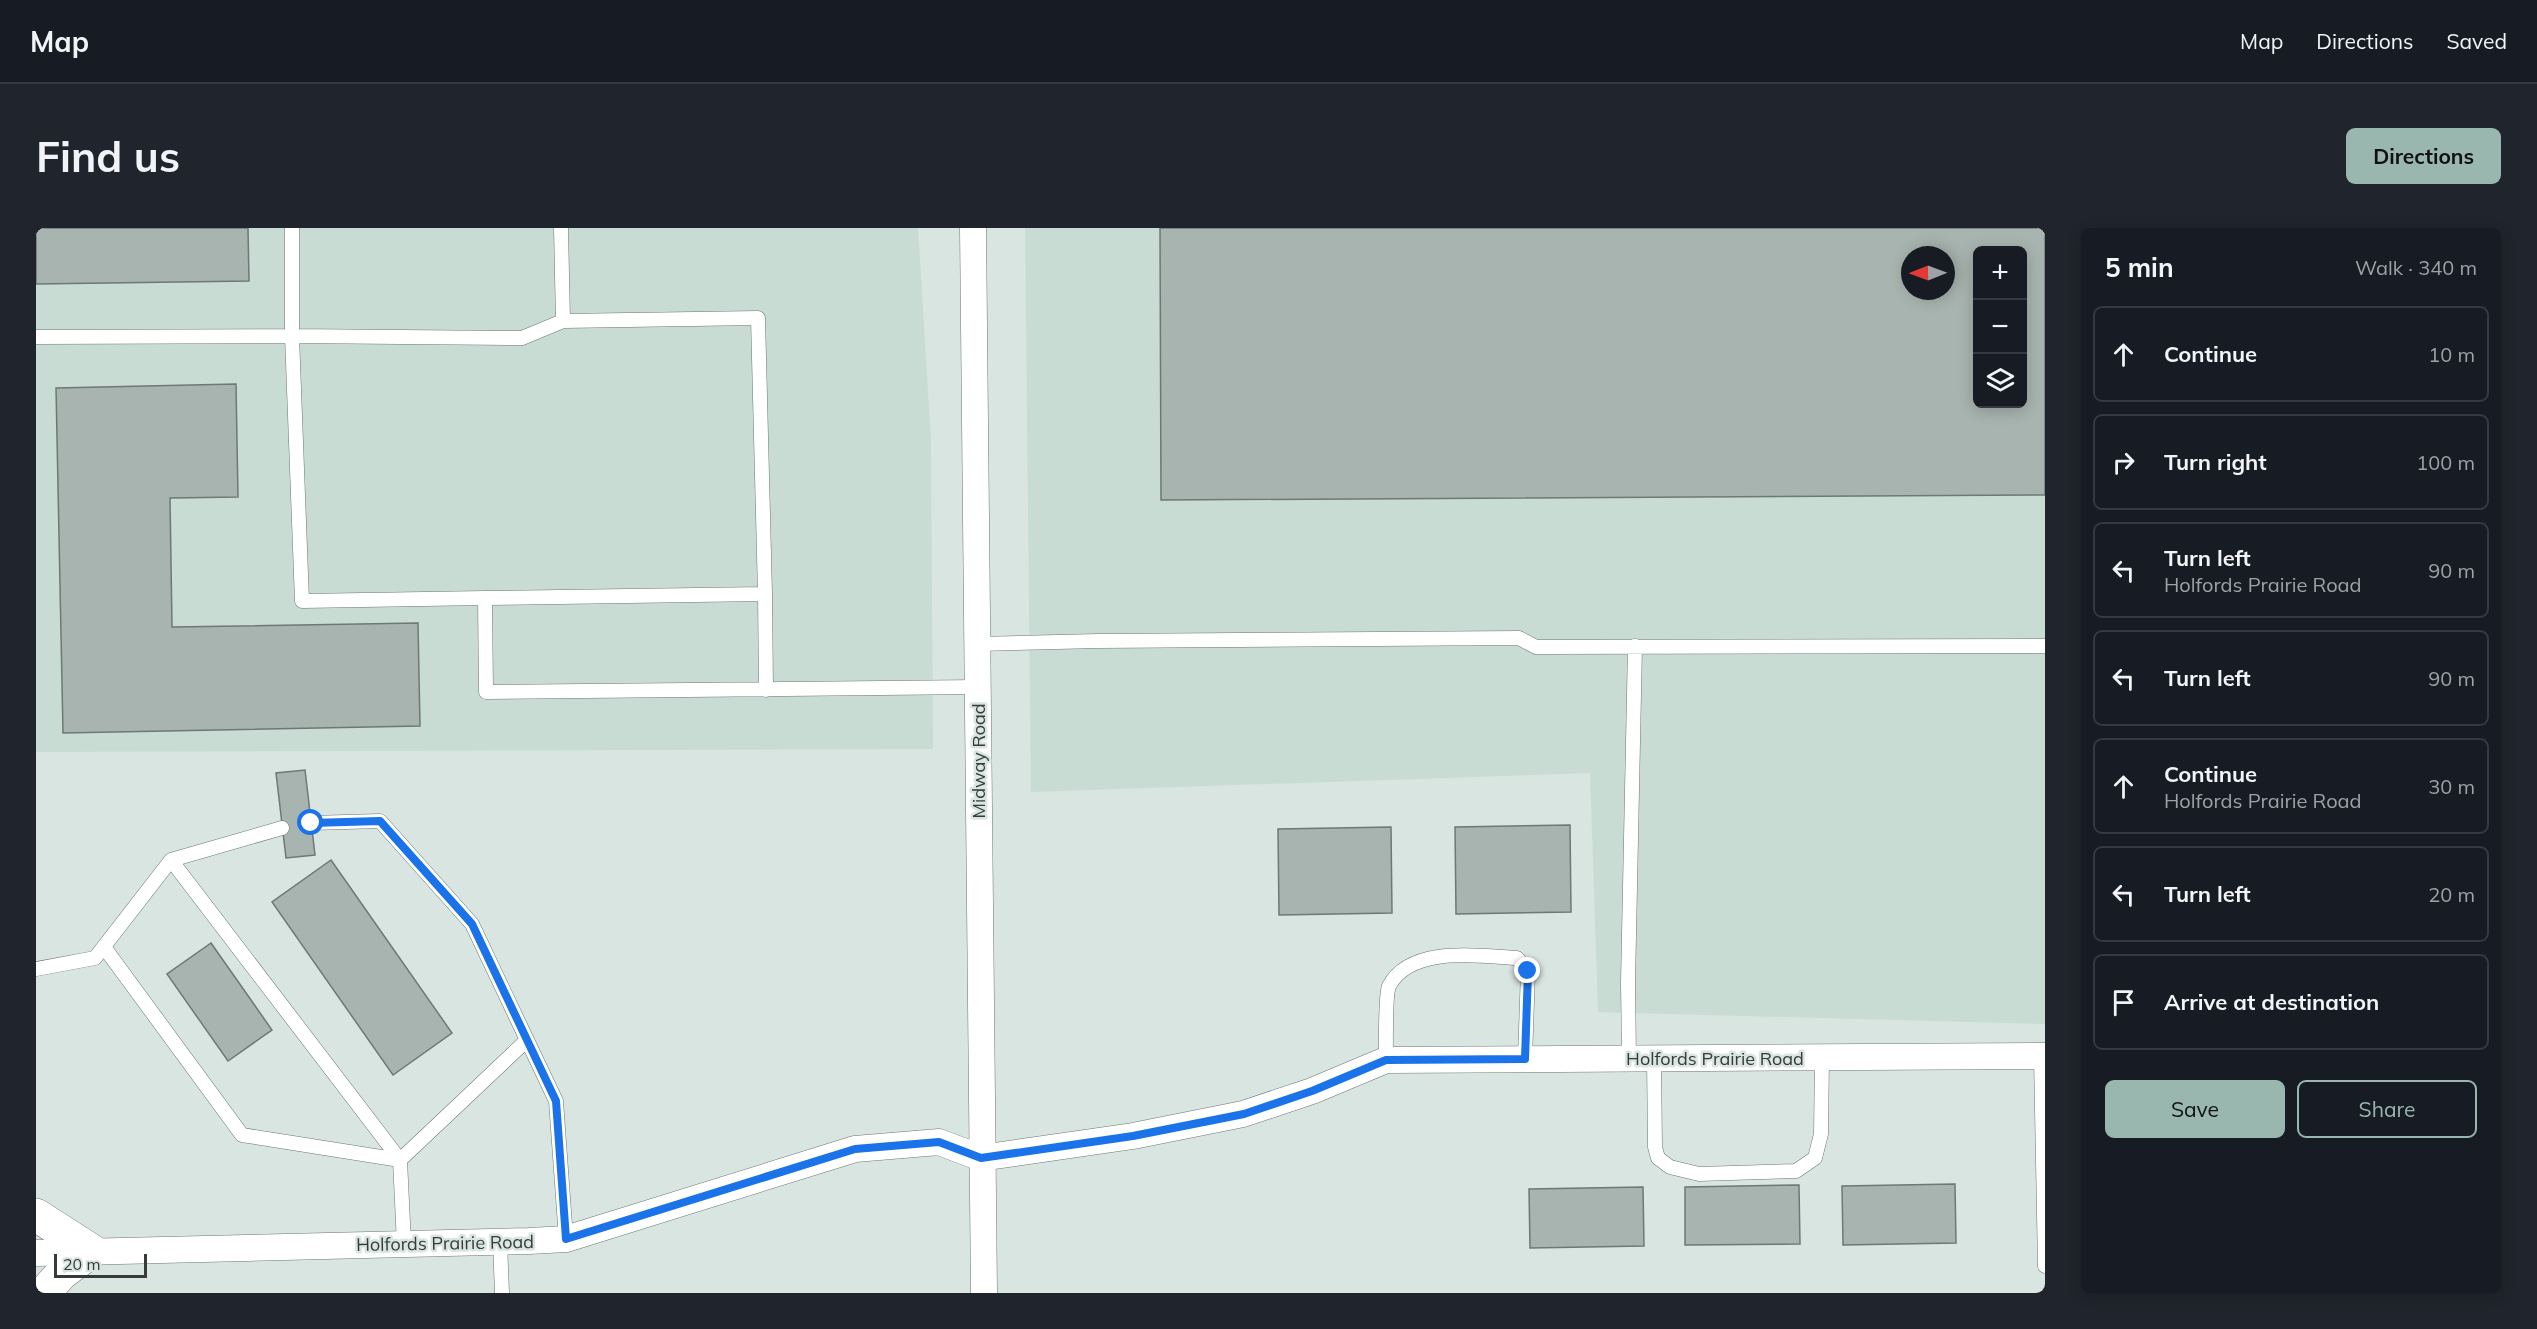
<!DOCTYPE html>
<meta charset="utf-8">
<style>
:root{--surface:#171b24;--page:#20242c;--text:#f1f3f6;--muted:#9ea1a6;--line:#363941;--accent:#99b6af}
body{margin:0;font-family:Mulish,sans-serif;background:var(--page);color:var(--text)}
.controls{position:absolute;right:18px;top:18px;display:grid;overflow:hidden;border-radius:9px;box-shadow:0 3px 15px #0003}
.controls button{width:54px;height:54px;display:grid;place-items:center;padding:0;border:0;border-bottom:2px solid var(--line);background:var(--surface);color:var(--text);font:30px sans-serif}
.compass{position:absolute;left:1865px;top:18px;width:54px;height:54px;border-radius:50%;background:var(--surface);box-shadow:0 3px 15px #0003;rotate:269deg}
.scale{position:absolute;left:18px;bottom:15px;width:93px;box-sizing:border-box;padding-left:6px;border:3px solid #363b39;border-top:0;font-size:16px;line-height:21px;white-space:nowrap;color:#363b39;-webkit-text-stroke:4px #d9e5e0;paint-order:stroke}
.stop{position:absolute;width:18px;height:18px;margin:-14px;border:4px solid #1a73e8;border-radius:50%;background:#fff}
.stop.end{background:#1a73e8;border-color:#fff;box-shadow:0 2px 6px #0008}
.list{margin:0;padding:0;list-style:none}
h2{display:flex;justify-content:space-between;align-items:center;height:78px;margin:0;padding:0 24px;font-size:26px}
h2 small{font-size:20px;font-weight:400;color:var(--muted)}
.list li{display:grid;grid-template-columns:39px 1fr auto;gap:18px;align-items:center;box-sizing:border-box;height:96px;margin:0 12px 12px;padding:0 12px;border:2px solid var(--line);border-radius:9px}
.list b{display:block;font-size:22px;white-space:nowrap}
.list p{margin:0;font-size:20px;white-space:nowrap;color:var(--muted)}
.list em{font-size:20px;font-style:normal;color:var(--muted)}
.actions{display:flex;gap:12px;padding:18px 24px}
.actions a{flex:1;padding:14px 0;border:2px solid var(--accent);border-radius:9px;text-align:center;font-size:21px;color:var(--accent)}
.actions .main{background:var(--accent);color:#111}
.icon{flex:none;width:33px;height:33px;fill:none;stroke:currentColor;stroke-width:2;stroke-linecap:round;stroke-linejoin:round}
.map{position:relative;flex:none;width:2009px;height:1065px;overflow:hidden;border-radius:9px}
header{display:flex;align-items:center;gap:36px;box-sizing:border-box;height:84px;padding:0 30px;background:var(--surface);border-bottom:2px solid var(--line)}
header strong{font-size:28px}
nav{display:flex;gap:33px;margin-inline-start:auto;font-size:21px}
.intro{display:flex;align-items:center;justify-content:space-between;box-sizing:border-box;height:144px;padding:0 36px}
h1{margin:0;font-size:42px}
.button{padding:15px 27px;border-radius:9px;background:var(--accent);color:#111;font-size:21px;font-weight:700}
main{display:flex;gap:36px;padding:0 36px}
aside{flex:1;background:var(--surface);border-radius:9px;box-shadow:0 3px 15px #0003}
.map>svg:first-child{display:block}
.built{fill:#c8dcd4;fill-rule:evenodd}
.building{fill:#a8b4af;stroke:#6e7874;stroke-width:1.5;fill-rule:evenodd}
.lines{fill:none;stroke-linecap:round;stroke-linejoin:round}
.lane-casing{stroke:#6c7773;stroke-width:15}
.street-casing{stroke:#6c7773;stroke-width:27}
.primary-casing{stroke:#6c7773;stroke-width:34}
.lane{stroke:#fff;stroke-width:14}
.street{stroke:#fff;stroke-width:26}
.primary{stroke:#fff;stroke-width:33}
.route{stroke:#1a73e8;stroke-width:8}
.labels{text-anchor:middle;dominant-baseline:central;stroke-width:5;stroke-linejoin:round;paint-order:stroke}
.street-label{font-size:18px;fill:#363b39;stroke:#d9e5e0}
</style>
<header>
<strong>Map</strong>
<nav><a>Map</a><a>Directions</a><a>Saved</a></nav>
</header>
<div class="intro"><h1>Find us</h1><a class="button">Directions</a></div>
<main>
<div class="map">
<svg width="2009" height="1065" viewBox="0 0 2009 1065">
<rect width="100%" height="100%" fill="#d9e5e0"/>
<path class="built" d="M 0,0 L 882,0 L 895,212 L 897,521 L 0,524 Z
M 989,0 L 2009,0 L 2009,796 L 1562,784 L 1554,545 L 995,564 ZM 1942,22 L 1986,22 L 1986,176 L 1942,176 ZM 1874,27 L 1910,27 L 1910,63 L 1874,63 Z"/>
<path class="building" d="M 0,0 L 212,0 L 213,53 L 0,56 Z
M 1124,0 L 2009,0 L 2009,267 L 1125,272 ZM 1942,22 L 1986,22 L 1986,176 L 1942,176 ZM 1874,27 L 1910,27 L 1910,63 L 1874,63 Z
M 200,156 L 202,269 L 134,270 L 136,399 L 382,395 L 384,498 L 27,505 L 20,160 Z
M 269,542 L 279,627 L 250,630 L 240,545 Z
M 1534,597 L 1535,684 L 1420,686 L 1419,599 Z
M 1355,599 L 1356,685 L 1243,687 L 1242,601 Z
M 295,632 L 416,805 L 357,847 L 236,674 Z
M 175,715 L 236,802 L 192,833 L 131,746 Z
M 1919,956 L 1920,1015 L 1807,1017 L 1806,958 Z
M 1763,957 L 1764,1016 L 1649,1017 L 1649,959 Z
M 1607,959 L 1608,1018 L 1494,1020 L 1493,961 Z"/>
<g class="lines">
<g class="lane-casing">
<path id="lane" d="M 256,0 L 256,108 L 266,373 L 449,370 L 450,464 L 941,459
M 525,0 L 527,93
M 0,109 L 256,108 L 486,110 L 527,93 L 722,90 L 729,366
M 449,370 L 729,366 L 730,462
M 941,416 L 1062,413 L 1483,410 L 1500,419 L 2009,418
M 275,595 L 344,593 L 436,696 L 491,812
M 135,632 L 246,600
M 68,719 L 206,907 L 364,932 L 491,812 L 520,873 L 530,1011
M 0,741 L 59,730 L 135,632 L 364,932 L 368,1016
M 2005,828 L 2009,1038
M 1593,829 L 1592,755 L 1599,418
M 1618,831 L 1619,919 L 1622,930 L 1634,939 L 1663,946 L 1760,943 L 1779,930 L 1785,906 L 1786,830
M 1350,832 C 1350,818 1349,768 1353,758 C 1375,717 1443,728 1481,730 L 1492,743 L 1489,831
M 464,1014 L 466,1065"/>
</g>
<g class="street-casing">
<path id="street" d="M 937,0 L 948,1065
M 0,1025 L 493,1013 L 530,1011 L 819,921 L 903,914 L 945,930 L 1097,908 L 1207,886 L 1276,863 L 1350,832 L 2009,828"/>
</g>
<g class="primary-casing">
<path id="primary" d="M 0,987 L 56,1023 L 26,1045 L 8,1065"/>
</g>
<use href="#lane" class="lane"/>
<use href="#street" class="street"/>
<use href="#primary" class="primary"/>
</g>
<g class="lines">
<path class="route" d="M 275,595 L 344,593 L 436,696 L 520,873 L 530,1011 L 819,921 L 903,914 L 945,930 L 1097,908 L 1208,886 L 1276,863 L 1350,832 L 1489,831 L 1492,743"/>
</g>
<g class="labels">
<g class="street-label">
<text transform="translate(942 533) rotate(-90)">Midway Road</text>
<text x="1679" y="830">Holfords Prairie Road</text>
<text transform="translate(409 1015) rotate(-1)">Holfords Prairie Road</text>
</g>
</g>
</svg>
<div class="controls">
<button>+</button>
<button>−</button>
<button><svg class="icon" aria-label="layers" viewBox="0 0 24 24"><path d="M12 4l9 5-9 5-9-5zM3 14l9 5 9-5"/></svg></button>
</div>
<svg class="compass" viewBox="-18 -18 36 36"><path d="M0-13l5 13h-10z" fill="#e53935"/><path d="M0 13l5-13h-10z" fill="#9ea1a6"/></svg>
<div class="scale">20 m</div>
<div class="stop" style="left:275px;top:595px"></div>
<div class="stop end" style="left:1492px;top:743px"></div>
</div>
<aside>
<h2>5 min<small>Walk · 340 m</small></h2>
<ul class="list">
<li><svg class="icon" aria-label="ahead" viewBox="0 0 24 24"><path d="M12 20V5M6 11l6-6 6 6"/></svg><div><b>Continue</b></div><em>10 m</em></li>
<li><svg class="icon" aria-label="right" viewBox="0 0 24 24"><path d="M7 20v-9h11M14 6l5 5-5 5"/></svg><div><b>Turn right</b></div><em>100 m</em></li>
<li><svg class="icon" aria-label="left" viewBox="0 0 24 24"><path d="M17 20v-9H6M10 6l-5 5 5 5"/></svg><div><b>Turn left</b><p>Holfords Prairie Road</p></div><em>90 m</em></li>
<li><svg class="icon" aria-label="left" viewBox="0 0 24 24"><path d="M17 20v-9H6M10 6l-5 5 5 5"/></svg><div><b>Turn left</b></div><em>90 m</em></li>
<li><svg class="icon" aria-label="ahead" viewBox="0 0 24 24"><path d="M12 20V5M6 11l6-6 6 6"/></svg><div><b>Continue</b><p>Holfords Prairie Road</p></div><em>30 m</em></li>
<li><svg class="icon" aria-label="left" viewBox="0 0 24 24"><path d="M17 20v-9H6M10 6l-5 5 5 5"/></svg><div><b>Turn left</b></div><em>20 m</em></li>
<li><svg class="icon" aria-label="arrive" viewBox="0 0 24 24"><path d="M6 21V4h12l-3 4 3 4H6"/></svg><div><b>Arrive at destination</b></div></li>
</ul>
<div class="actions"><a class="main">Save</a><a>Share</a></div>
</aside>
</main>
